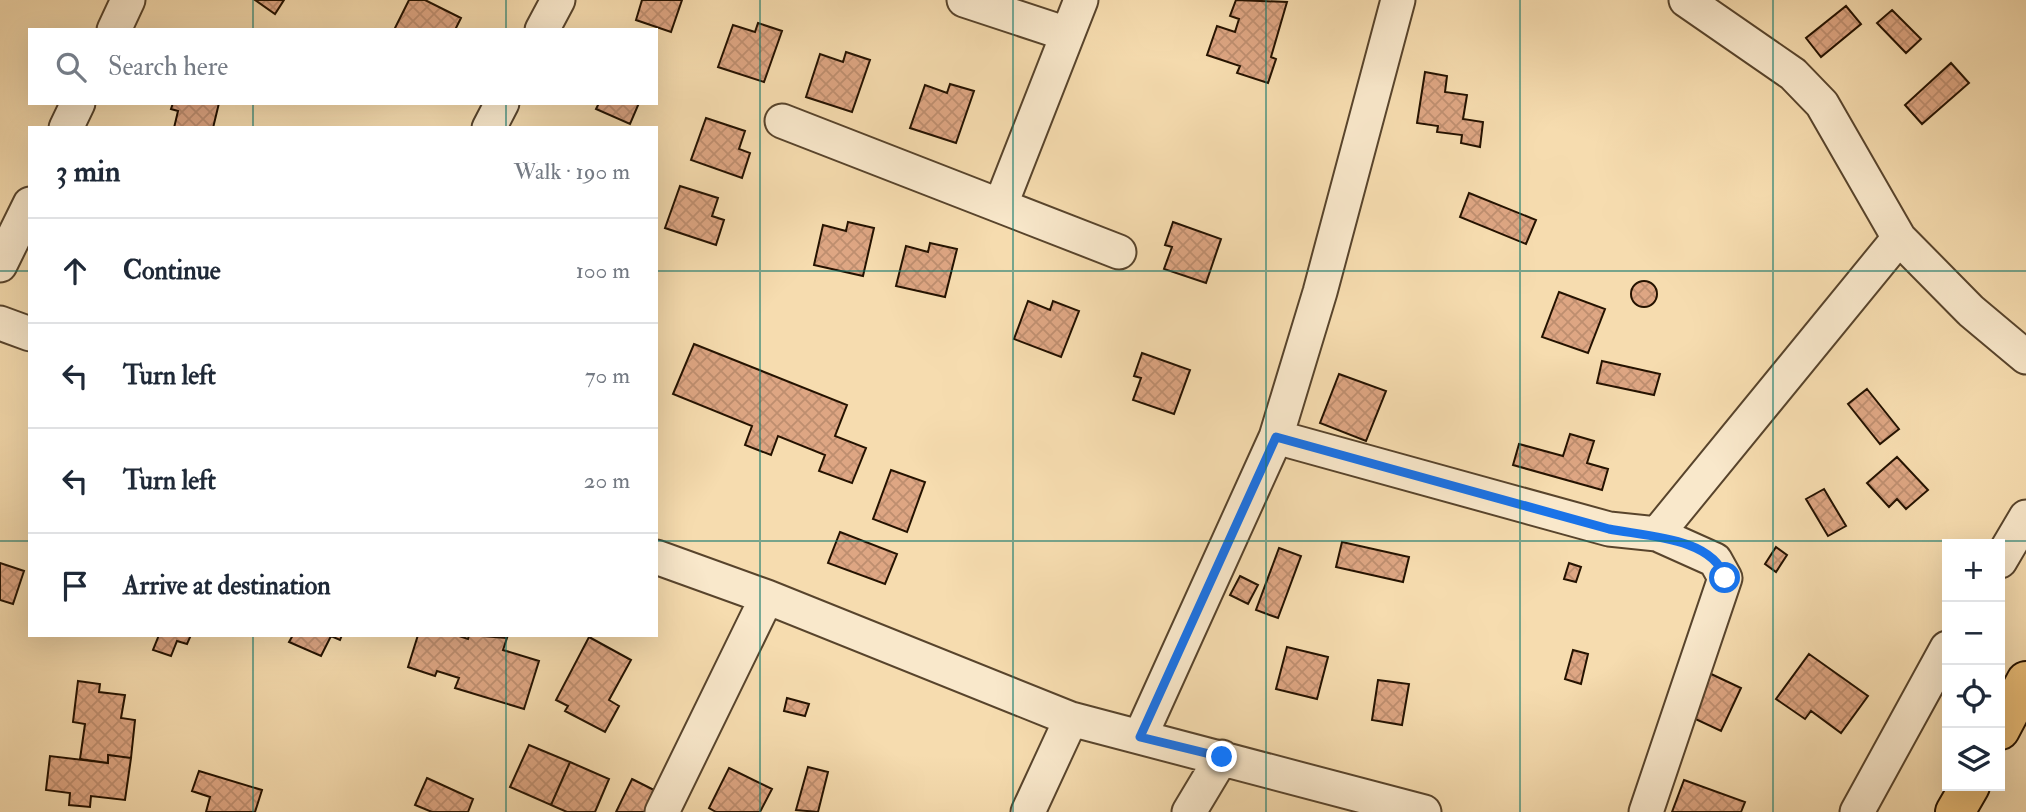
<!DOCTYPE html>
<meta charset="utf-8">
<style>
:root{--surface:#fff;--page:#f6f6f7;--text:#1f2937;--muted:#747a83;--line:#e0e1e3}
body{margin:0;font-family:"IM FELL Double Pica",serif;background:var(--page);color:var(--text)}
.controls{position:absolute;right:21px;bottom:21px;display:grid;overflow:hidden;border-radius:0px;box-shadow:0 7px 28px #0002}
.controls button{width:63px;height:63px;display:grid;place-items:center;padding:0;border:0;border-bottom:2px solid var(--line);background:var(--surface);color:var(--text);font:35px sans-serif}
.stop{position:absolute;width:21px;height:21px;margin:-16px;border:5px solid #1a73e8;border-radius:50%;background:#fff}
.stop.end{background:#1a73e8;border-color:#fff;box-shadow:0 2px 7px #0008}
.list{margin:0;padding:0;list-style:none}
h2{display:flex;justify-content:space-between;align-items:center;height:91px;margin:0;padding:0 28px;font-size:30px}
h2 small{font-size:23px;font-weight:400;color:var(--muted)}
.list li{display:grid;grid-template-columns:46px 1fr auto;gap:21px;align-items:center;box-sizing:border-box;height:105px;padding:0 28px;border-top:2px solid var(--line)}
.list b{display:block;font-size:26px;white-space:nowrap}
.list em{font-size:23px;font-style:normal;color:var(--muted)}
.icon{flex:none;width:38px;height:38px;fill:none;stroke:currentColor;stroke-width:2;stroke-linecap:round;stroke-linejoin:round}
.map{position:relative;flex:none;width:2026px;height:812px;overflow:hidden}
.search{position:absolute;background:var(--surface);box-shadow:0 7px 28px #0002;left:28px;top:28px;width:630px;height:77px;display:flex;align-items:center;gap:18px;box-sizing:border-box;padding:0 24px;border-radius:0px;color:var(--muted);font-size:26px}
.panel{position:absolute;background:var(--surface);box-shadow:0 7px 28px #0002;left:28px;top:126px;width:630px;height:511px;border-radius:0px}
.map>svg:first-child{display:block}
.building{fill:url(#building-cross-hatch);stroke:#241200;stroke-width:2}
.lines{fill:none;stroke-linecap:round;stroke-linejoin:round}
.minor-casing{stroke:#58442c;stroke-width:37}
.primary-casing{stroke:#241200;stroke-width:42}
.minor{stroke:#f9e8cb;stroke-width:33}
.primary{stroke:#ebbe78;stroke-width:38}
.route{stroke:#1a73e8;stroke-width:9}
.grid{fill:none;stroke:#0f766e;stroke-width:2;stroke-opacity:0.55}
</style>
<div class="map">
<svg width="2026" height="812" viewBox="0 0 2026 812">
<defs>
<pattern id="building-cross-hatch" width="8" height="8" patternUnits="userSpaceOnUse" patternTransform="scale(1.75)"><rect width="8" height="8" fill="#dea683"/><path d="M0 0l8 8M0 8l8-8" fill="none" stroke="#be8e6f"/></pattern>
</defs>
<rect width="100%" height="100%" fill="#f6dcaf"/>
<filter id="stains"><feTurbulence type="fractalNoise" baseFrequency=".00286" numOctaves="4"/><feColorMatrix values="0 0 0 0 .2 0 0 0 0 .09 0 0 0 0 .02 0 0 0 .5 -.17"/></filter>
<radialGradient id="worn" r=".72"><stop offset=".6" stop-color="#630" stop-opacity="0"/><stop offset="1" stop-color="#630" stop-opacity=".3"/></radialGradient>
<path class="building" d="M 255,0 L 284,0 L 275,14 Z
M 409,0 L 425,0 L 461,18 L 455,30 L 394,30 Z
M 642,0 L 682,0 L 671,32 L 636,20 Z
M 1236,0 L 1287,2 L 1271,57 L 1276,59 L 1268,83 L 1237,73 L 1240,66 L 1207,55 L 1217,26 L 1235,32 L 1239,19 L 1230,16 Z
M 1846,6 L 1861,24 L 1821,57 L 1806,38 Z
M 1892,10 L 1921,39 L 1906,53 L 1877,23 Z
M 758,23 L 782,31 L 764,82 L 718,67 L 733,25 L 755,32 Z
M 846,52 L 870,60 L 852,112 L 806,97 L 820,54 L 843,62 Z
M 1951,63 L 1969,83 L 1922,124 L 1905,105 Z
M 1425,72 L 1447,76 L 1445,92 L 1467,95 L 1463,119 L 1483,122 L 1480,147 L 1461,143 L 1462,135 L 1437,132 L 1438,126 L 1417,123 Z
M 950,84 L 974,91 L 956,143 L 910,128 L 925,85 L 947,93 Z
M 173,103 L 219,103 L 213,128 L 174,128 L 178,111 L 171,109 Z
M 599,103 L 639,103 L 630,124 L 596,109 Z
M 706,118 L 745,131 L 739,149 L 750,153 L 742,178 L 691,160 Z
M 680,186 L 718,198 L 712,216 L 724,220 L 716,245 L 665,228 Z
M 1469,193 L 1536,220 L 1526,244 L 1460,217 Z
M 848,222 L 874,228 L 863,276 L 814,265 L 823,225 L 846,231 Z
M 1173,222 L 1221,239 L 1206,283 L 1164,269 L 1172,247 L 1165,245 Z
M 930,243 L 957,249 L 945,297 L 896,286 L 906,246 L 928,252 Z
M1631 294a13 13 0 1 1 26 0a13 13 0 1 1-26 0Z
M 1559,292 L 1605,309 L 1588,353 L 1542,337 Z
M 1028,301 L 1050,310 L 1053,301 L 1079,311 L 1061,357 L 1014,339 Z
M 694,344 L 847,405 L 835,436 L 866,448 L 852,483 L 819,471 L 825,455 L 778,436 L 771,455 L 745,445 L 752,426 L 673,394 Z
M 1142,353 L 1190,370 L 1174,414 L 1133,400 L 1141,378 L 1134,376 Z
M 1602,361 L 1660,374 L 1654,395 L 1597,383 Z
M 1339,374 L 1386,391 L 1366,441 L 1320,423 Z
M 1867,389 L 1899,429 L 1880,444 L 1848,404 Z
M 1570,434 L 1594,441 L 1587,463 L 1608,469 L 1602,490 L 1513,465 L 1519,444 L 1563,456 Z
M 1897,457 L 1928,490 L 1906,509 L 1897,499 L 1889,507 L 1867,483 Z
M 891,470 L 925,482 L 907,532 L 873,519 Z
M 1824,489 L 1846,526 L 1828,536 L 1806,499 Z
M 840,532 L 897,554 L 885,584 L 828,563 Z
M 1342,542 L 1409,557 L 1403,582 L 1336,567 Z
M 1776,547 L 1787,555 L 1776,572 L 1765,564 Z
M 1279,548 L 1301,556 L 1278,618 L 1256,610 Z
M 0,563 L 24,571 L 13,604 L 0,600 Z
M 1569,563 L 1581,567 L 1576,582 L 1564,579 Z
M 1240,576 L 1258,585 L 1248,604 L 1230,595 Z
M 159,635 L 191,635 L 187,644 L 177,641 L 171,656 L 153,650 Z
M 293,635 L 342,635 L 340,640 L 331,636 L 321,656 L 289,642 Z
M 418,635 L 456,635 L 468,639 L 469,635 L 507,638 L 503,650 L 539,661 L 524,709 L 455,688 L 459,678 L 437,671 L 435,676 L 408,667 Z
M 589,637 L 631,660 L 609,700 L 619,706 L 605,732 L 565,711 L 568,706 L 556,700 Z
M 1287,647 L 1328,657 L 1317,699 L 1276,689 Z
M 1573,650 L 1588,654 L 1581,684 L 1565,679 Z
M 1809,654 L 1868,696 L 1841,733 L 1811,711 L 1805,719 L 1776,699 Z
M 1709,673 L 1741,688 L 1721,731 L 1689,716 Z
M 1378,680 L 1409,684 L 1402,725 L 1372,720 Z
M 78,681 L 100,684 L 99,692 L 125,695 L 121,718 L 135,720 L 131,758 L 108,755 L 108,763 L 80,759 L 85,724 L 73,722 Z
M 787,698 L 809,704 L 805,716 L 784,711 Z
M 529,745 L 570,762 L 551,805 L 510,787 Z
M 108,755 L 131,758 L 125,800 L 91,796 L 90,807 L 69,805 L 70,793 L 46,790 L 50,756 L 108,763 Z
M 570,762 L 609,779 L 595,812 L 567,812 L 551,805 Z
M 808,767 L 828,772 L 818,812 L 796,810 Z
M 729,768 L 772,789 L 760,812 L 716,812 L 709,808 Z
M 199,771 L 262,790 L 255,812 L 206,812 L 210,797 L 192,791 Z
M 427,778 L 473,799 L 468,812 L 432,812 L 415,805 Z
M 632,779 L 656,791 L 646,812 L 616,812 Z
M 1684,780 L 1745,802 L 1741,812 L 1672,812 Z"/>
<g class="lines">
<g class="minor-casing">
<path id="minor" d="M 964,0 L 1067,34
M 1686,0 L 1793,74 L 1822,104 L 1899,238 L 1971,311 L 2026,357
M 114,30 L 128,0
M 542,30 L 558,0
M 782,121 L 1119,252
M 66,128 L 78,103
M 489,128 L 502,103
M 1001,204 L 1081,0
M 0,265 L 30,204
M 0,323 L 30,334
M 1276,437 L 1609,529 L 1657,534 L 1899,238
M 656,557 L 767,597 L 1071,719 L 1424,812
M 2000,561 L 2026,517
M 1140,737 L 1276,437 L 1320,292 L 1398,0
M 662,812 L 767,597
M 1028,812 L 1071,719
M 1189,812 L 1222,757
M 1646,812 L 1725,578 L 1715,560 L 1657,534
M 1857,812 L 1947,648"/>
</g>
<g class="primary-casing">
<path id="primary" d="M 2000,730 L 2026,681
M 1955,812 L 1970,786"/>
</g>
<use href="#minor" class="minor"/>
<use href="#primary" class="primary"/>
</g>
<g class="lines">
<path class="route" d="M 1222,757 L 1140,737 L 1276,437 L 1609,529 C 1643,536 1713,537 1725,578"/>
</g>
<path class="grid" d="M 253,0 L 253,30M 506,0 L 506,30M 760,0 L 760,812M 1013,0 L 1013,812M 1266,0 L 1266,812M 1520,0 L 1520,812M 1773,0 L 1773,812M 253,103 L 253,128M 506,103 L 506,128M 0,271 L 30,271M 656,271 L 2026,271M 0,541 L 30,541M 656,541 L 2026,541M 253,635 L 253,812M 506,635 L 506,812"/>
<rect width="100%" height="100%" filter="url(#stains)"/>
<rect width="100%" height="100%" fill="url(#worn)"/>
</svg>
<div class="controls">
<button>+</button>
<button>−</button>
<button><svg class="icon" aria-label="locate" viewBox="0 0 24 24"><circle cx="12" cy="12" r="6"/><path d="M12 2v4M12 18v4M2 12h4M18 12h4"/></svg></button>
<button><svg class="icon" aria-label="layers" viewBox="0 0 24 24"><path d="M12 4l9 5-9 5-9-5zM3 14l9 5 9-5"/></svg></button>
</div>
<div class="stop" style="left:1725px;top:578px"></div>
<div class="stop end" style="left:1222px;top:757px"></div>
<div class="search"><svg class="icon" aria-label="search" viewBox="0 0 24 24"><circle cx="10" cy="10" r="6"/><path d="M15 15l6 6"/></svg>Search here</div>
<section class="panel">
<h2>3 min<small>Walk · 190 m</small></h2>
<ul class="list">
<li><svg class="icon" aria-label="ahead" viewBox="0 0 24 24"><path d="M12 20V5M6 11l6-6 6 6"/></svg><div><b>Continue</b></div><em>100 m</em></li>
<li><svg class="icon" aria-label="left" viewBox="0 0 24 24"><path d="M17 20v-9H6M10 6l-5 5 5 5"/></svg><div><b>Turn left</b></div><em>70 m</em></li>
<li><svg class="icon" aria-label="left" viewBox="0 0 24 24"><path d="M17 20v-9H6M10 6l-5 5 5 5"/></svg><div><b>Turn left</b></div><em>20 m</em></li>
<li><svg class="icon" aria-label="arrive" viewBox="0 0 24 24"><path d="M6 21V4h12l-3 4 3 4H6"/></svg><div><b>Arrive at destination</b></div></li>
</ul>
</section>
</div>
